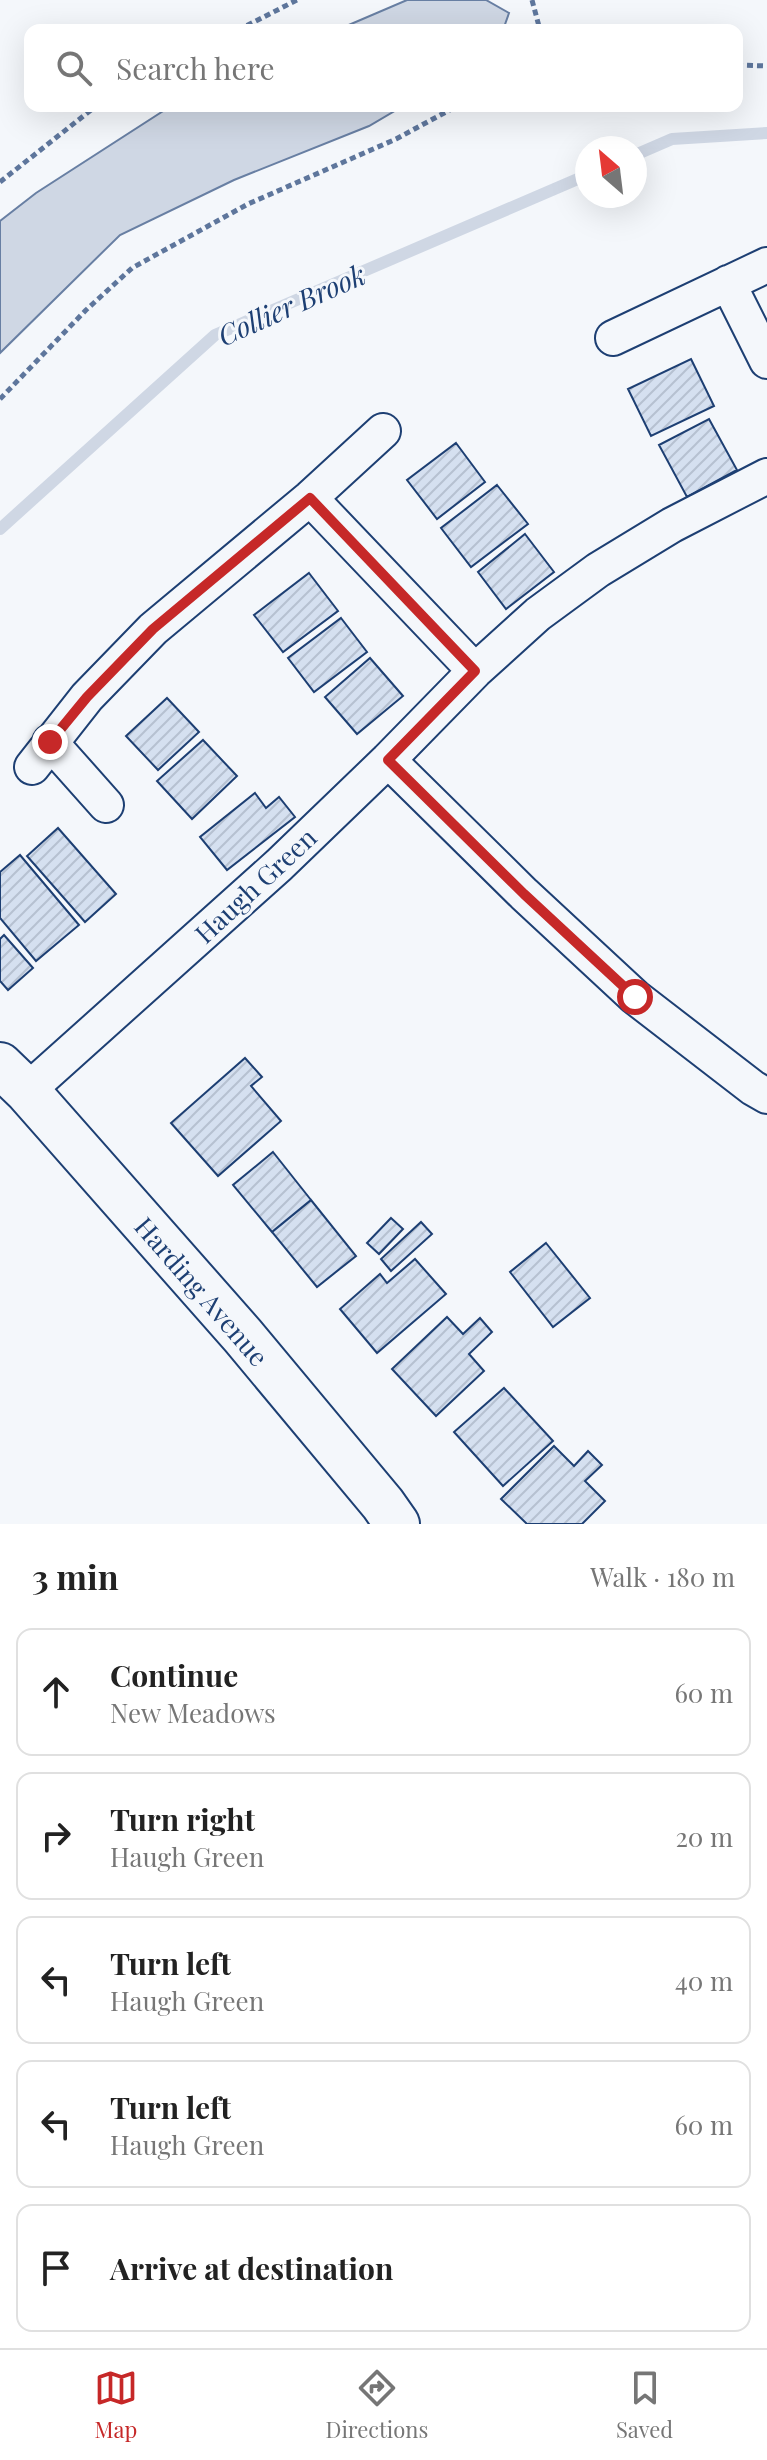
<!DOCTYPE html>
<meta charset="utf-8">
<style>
:root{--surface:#fff;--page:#f6f6f6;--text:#222;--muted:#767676;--line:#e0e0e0;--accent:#c62828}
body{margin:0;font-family:"Playfair Display",serif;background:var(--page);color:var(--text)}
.compass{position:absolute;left:575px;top:136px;width:72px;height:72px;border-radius:50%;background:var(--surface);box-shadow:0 8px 32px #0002;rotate:332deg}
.stop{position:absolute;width:24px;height:24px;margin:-18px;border:6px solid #c62828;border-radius:50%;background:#fff}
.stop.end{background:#c62828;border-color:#fff;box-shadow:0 2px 8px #0008}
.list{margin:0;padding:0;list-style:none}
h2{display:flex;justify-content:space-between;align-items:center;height:104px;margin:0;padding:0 32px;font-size:34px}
h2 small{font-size:26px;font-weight:400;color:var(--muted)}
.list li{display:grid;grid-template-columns:52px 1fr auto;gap:24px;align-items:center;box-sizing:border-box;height:128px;margin:0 16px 16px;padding:0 16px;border:2px solid var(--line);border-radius:16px}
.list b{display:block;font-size:30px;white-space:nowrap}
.list p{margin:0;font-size:26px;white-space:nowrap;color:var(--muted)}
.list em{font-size:26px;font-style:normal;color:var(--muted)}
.icon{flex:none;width:44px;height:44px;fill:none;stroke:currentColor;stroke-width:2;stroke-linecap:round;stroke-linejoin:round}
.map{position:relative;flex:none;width:767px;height:1524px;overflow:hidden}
.search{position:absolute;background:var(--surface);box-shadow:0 8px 32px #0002;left:24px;right:24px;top:24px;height:88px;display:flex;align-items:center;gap:20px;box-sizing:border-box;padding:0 28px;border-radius:16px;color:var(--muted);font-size:30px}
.sheet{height:824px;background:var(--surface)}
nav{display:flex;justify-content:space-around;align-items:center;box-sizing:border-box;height:112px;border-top:2px solid var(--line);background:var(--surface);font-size:22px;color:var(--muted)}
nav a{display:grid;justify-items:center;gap:4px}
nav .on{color:var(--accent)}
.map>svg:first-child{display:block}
.water{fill:#cfd7e4;stroke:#687fa3;stroke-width:2}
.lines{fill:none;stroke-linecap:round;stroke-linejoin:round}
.stream{stroke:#cfd7e4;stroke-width:12}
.building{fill:url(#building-hatch);stroke:#1d3f73;stroke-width:2}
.street-casing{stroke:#1d3f73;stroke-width:38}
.secondary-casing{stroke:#1d3f73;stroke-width:48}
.path{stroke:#5e769c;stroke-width:5;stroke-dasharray:6 4;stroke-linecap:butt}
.street{stroke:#f4f7fb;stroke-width:34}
.secondary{stroke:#f4f7fb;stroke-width:44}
.route{stroke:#c62828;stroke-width:10}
.labels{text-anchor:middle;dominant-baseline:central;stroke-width:6;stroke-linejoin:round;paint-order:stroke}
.street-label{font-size:26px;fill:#1d3f73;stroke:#f4f7fb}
.water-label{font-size:28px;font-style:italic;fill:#1d3f73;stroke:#f4f7fb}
</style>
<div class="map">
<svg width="767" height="1524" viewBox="0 0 767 1524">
<defs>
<pattern id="building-hatch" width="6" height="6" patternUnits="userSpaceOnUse" patternTransform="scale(2)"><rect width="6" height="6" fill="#d5e0f0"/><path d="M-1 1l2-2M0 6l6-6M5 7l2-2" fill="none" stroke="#b6c1d1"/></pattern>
</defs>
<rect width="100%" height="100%" fill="#f4f7fb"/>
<path class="water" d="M 407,0 L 486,0 L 509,13 L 503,30 L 337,30 Z
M 171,106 L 403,106 L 369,126 L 234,180 L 120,235 L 0,353 L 0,221 L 36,193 Z"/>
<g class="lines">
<path class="stream" d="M 635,155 L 672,139 L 767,133
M 0,529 L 215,335 L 587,175"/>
</g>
<path class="building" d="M 691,359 L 714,406 L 651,436 L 628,389 Z
M 709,419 L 737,470 L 687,497 L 659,445 Z
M 456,443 L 485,482 L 437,519 L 407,480 Z
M 497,485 L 528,524 L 471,567 L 441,528 Z
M 525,534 L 554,572 L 506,609 L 478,572 Z
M 309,573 L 338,611 L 283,652 L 254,615 Z
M 341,618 L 367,652 L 314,692 L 288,658 Z
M 370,658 L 403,696 L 357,734 L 325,697 Z
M 167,698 L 199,732 L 158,770 L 126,736 Z
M 203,740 L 237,776 L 192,819 L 157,781 Z
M 255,793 L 266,808 L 279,797 L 295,817 L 227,870 L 200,837 Z
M 58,828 L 116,894 L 85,922 L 27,856 Z
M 20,855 L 79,925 L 36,961 L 0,918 L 0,872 Z
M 4,935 L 33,968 L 8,990 L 0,981 L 0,939 Z
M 245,1058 L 262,1077 L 251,1086 L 281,1121 L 218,1176 L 171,1123 Z
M 273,1152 L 311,1200 L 272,1232 L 233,1185 Z
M 311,1200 L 356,1256 L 317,1287 L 272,1232 Z
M 391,1218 L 403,1229 L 379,1254 L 367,1243 Z
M 421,1222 L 432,1234 L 391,1271 L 381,1259 Z
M 546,1243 L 590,1298 L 553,1327 L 510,1272 Z
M 415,1259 L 446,1294 L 377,1353 L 340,1309 L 380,1274 L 387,1283 Z
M 447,1317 L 463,1334 L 480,1318 L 492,1332 L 469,1354 L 484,1371 L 436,1416 L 392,1369 Z
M 504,1388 L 553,1441 L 503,1486 L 454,1432 Z
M 554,1446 L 574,1466 L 588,1451 L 602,1465 L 585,1481 L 605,1501 L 582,1524 L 527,1524 L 501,1499 Z"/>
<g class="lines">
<g class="street-casing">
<path id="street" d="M 728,283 L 767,361
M 613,338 L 767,265
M 310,498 L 475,671
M 50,742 L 106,805
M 388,760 L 524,894 L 635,997 L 753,1088 L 767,1096
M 32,767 L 87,697 L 153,629 L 310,498 L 383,431
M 27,1091 L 279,865 L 388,760 L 475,671 L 538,614 L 598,570 L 672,525 L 767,476"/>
</g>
<g class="secondary-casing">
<path id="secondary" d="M 0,1065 L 27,1091 L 243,1336 L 383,1504 L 397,1524"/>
</g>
<path class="path" d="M 532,0 L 540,30
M 238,30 L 297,0
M 737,65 L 767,66
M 0,182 L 96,106
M 0,399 L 86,310 L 132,268 L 248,204 L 396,139 L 457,106"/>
<use href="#street" class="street"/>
<use href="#secondary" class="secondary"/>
</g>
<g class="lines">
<path class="route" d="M 50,742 L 87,697 L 153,629 L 310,498 L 475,671 L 388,760 L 524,894 L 635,997"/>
</g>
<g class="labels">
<g class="street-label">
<text transform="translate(255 885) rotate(-43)">Haugh Green</text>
<text transform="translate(202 1291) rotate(49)">Harding Avenue</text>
</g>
<g class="water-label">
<text transform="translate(291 304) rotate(-24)">Collier Brook</text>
</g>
</g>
</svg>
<svg class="compass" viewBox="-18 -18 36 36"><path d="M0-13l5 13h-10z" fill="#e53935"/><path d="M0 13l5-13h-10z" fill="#767676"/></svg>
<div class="stop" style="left:635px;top:997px"></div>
<div class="stop end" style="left:50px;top:742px"></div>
<div class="search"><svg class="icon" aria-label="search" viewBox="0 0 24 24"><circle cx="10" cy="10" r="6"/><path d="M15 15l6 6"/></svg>Search here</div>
</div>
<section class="sheet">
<h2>3 min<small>Walk · 180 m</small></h2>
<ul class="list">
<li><svg class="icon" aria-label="ahead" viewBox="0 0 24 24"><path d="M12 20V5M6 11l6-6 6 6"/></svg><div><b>Continue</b><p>New Meadows</p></div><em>60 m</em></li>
<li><svg class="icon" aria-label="right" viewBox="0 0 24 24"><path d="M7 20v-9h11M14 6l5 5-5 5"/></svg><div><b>Turn right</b><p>Haugh Green</p></div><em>20 m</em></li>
<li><svg class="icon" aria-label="left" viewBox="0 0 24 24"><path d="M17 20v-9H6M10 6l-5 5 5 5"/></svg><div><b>Turn left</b><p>Haugh Green</p></div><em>40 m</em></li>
<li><svg class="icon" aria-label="left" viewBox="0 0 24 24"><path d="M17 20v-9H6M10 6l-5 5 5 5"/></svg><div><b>Turn left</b><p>Haugh Green</p></div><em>60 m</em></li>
<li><svg class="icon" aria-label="arrive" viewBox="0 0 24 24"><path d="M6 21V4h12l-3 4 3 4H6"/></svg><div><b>Arrive at destination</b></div></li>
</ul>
</section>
<nav>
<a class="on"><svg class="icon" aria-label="map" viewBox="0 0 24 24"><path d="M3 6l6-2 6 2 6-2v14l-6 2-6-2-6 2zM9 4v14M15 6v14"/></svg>Map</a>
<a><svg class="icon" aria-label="directions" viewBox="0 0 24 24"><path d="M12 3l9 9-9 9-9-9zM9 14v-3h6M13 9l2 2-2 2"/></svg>Directions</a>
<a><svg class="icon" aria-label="saved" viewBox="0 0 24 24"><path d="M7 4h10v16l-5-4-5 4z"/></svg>Saved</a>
</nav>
